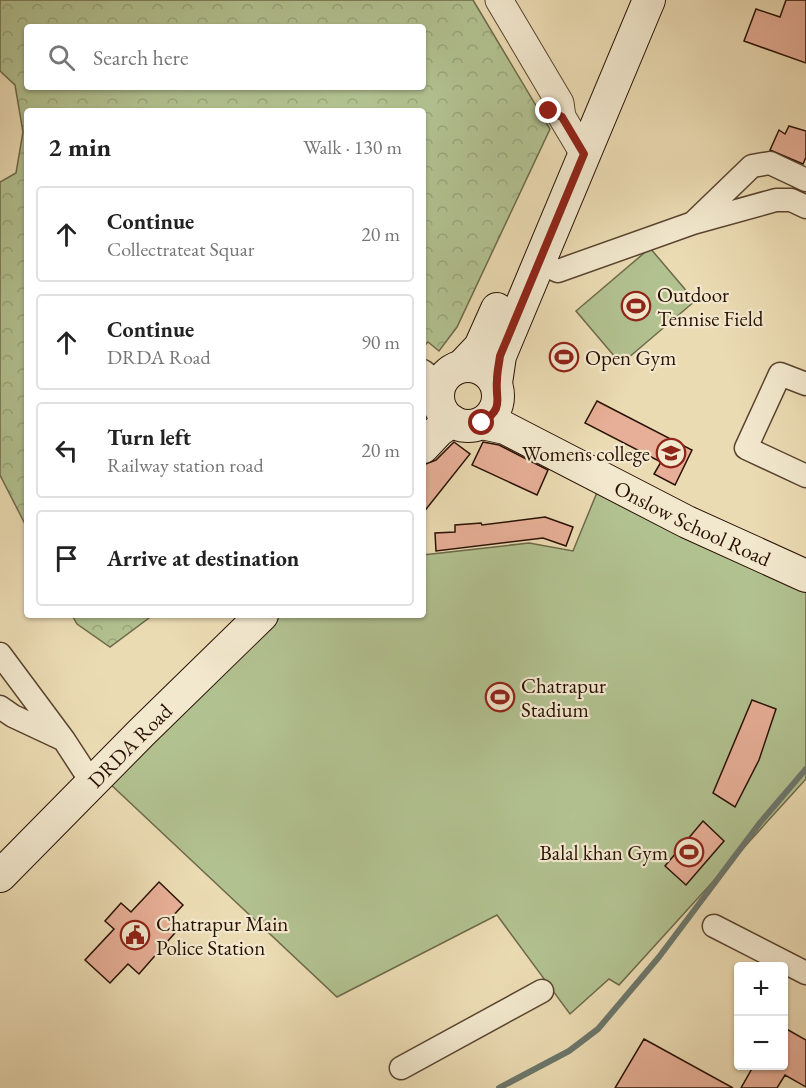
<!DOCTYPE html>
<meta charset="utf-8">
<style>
:root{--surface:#fff;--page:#f2f2f2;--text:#222;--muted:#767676;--line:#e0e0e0}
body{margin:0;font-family:"EB Garamond",serif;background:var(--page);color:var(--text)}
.controls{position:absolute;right:18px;bottom:18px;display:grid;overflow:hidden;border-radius:6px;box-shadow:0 2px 4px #0004}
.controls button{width:54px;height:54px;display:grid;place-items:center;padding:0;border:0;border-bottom:2px solid var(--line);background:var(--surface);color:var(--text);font:30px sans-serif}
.stop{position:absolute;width:18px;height:18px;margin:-14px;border:4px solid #8f2418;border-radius:50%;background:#fff}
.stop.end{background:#8f2418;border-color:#fff;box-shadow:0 2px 6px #0008}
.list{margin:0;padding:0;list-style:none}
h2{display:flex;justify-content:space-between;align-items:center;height:78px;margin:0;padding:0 24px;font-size:26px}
h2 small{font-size:20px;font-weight:400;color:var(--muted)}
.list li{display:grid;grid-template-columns:39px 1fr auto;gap:18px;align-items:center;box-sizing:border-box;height:96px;margin:0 12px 12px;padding:0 12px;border:2px solid var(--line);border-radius:6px}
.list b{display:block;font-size:22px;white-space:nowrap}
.list p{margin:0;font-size:20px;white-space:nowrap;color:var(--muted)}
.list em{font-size:20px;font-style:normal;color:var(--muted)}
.icon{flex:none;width:33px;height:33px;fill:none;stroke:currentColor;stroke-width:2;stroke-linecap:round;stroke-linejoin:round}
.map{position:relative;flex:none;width:806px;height:1088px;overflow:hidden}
.search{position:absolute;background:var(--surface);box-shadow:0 2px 4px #0004;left:24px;top:24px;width:402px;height:66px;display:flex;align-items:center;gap:15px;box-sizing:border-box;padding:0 21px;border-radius:6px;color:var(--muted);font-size:22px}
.panel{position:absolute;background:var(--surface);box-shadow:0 2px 4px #0004;left:24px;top:108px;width:402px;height:510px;border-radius:6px}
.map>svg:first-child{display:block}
.green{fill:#b2c190;stroke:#6e694a;stroke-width:1.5}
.forest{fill:url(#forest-crowns);stroke:#6e694a;stroke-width:1.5;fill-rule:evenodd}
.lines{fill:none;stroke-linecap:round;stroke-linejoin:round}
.stream{stroke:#6c776b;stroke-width:6}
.building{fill:#e7af97;stroke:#291103;stroke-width:1.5}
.minor-casing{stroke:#5a442f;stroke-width:25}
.tertiary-casing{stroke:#5a442f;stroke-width:29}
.secondary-casing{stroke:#291103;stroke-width:34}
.minor{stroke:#f2e8ce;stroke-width:22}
.tertiary{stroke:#f2e8ce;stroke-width:27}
.secondary{stroke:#f2e8ce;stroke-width:32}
.route{stroke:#8f2418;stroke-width:8}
.labels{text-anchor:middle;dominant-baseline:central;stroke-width:4.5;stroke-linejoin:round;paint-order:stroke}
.poi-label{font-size:21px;fill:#291103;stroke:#f2e8ce;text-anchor:start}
.street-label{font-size:21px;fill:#291103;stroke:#f2e8ce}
</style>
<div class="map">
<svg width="806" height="1088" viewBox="0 0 806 1088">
<defs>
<pattern id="forest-crowns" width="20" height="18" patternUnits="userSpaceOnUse" patternTransform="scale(1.5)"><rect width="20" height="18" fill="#b2c190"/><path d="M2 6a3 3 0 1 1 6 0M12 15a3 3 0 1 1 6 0" fill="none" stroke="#99a57b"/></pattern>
</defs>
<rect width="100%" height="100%" fill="#ebdbb3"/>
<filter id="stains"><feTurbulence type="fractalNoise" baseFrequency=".00333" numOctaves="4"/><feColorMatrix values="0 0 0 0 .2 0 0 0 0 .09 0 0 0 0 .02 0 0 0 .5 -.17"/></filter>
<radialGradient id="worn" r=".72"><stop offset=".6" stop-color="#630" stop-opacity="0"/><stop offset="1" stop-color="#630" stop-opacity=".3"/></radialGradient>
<path class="green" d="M 650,248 L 695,301 L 621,364 L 576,311 Z
M 598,490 L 806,580 L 806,779 L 619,985 L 609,979 L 570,1014 L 497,915 L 337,997 L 107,781 L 277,615 L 423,615 L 423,555 L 529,543 L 573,551 Z"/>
<path class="forest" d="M 0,0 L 473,0 L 550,129 L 457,327 L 439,351 L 428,342 L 423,347 L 423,111 L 27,111 L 27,528 L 0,475 L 0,182 L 16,173 L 23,132 L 15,85 L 0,71 ZM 27,27 L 423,27 L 423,87 L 27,87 Z
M 72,615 L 153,615 L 110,647 L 77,624 Z"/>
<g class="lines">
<path class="stream" d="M 499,1088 L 569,1051 L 598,1029 L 659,957 L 759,824 L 806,769"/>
</g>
<path class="building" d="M 786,0 L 806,0 L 806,63 L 744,41 L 756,9 L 780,17 Z
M 789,126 L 806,131 L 806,157 L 803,164 L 770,150 L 779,130 L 785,134 Z
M 597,401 L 692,450 L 675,485 L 654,474 L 661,462 L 585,423 Z
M 454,442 L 470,454 L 423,513 L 423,465 L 436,460 Z
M 483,442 L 499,445 L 548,470 L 537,495 L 472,465 Z
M 545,517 L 573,527 L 566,546 L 543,538 L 436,551 L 435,533 L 455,532 L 455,525 L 481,523 L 482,525 Z
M 752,700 L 776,709 L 759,760 L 735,807 L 713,793 Z
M 703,821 L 724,841 L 686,885 L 665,866 Z
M 159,882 L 183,905 L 172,917 L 181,926 L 139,974 L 128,964 L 110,983 L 85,960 L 114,929 L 105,921 L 121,903 L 131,912 Z
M 783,1027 L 806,1040 L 806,1087 L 785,1075 L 777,1088 L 741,1088 L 754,1065 L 783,1065 Z
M 644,1039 L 733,1088 L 615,1088 Z"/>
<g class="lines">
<g class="minor-casing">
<path id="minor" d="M 694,222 L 752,166 L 770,163 L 806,180
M 540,263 L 558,271 L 693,223 L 776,200 L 791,200 L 806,207
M 423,371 L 440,384
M 806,384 L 780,374 L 746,448 L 806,476
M 0,654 L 64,740 L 92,783
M 0,707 L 13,716 L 60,738
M 714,926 L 806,973
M 401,1068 L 542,991"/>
</g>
<g class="tertiary-casing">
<path id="tertiary" d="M 499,0 L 560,103 L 562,117 L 584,154"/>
</g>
<g class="secondary-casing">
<g id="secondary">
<circle cx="468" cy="396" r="30"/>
<path d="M 462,366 L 480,347 L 497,309"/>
<path d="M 496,383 L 500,356 L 649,0"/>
<path id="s1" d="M 482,423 L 505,428 L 687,522 L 806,576"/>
<path d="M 423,447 L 438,431 L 452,421"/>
<path id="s2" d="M 0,876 L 142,732 L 262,615"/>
</g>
</g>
<use href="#minor" class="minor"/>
<use href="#tertiary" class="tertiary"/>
<use href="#secondary" class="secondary"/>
</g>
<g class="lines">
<path class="route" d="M 482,423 C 505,406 495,402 497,380 C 497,372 499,364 500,356 L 584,154 L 562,117 L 549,111"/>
</g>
<defs>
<g id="stadium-ring" transform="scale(1.5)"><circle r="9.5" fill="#f2e8ce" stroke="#8f2418" stroke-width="1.5"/><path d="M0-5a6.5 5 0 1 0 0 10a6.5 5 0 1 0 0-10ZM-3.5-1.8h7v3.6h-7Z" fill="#8f2418"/></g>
<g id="university-ring" transform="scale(1.5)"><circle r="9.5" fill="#f2e8ce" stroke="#8f2418" stroke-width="1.5"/><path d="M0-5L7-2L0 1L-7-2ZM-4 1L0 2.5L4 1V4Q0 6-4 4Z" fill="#8f2418"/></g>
<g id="civic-ring" transform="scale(1.5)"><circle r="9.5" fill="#f2e8ce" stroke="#8f2418" stroke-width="1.5"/><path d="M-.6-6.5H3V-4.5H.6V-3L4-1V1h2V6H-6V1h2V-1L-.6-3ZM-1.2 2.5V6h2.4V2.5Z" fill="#8f2418"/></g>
</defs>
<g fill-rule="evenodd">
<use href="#stadium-ring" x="636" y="306"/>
<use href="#stadium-ring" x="564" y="357"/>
<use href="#university-ring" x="671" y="453"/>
<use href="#stadium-ring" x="500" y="697"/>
<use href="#stadium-ring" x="689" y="852"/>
<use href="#civic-ring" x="135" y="935"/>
</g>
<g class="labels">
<g class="poi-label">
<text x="657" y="294">Outdoor<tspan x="657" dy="24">Tennise Field</tspan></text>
<text x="585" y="357">Open Gym</text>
<text x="650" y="453" text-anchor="end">Womens college</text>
<text x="521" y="685">Chatrapur<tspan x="521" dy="24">Stadium</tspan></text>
<text x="668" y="852" text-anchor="end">Balal khan Gym</text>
<text x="156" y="923">Chatrapur Main<tspan x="156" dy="24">Police Station</tspan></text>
</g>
<g class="street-label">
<text stroke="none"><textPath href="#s1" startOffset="234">Onslow School Road</textPath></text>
<text stroke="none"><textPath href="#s2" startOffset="184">DRDA Road</textPath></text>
</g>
</g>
<rect width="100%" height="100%" filter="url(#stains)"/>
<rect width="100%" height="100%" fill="url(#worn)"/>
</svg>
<div class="controls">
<button>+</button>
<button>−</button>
</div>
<div class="stop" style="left:482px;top:423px"></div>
<div class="stop end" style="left:549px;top:111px"></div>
<div class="search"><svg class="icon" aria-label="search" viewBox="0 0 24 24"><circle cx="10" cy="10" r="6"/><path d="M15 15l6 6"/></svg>Search here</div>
<section class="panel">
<h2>2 min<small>Walk · 130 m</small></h2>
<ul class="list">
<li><svg class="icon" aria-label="ahead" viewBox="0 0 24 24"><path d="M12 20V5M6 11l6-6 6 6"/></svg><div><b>Continue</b><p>Collectrateat Squar</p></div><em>20 m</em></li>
<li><svg class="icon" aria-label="ahead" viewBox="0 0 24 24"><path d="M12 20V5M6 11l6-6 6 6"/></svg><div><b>Continue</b><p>DRDA Road</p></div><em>90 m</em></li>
<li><svg class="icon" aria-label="left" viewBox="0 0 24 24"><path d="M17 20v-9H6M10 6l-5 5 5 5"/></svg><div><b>Turn left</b><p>Railway station road</p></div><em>20 m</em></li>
<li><svg class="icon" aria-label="arrive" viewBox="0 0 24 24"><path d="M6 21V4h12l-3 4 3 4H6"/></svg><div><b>Arrive at destination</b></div></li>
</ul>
</section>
</div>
